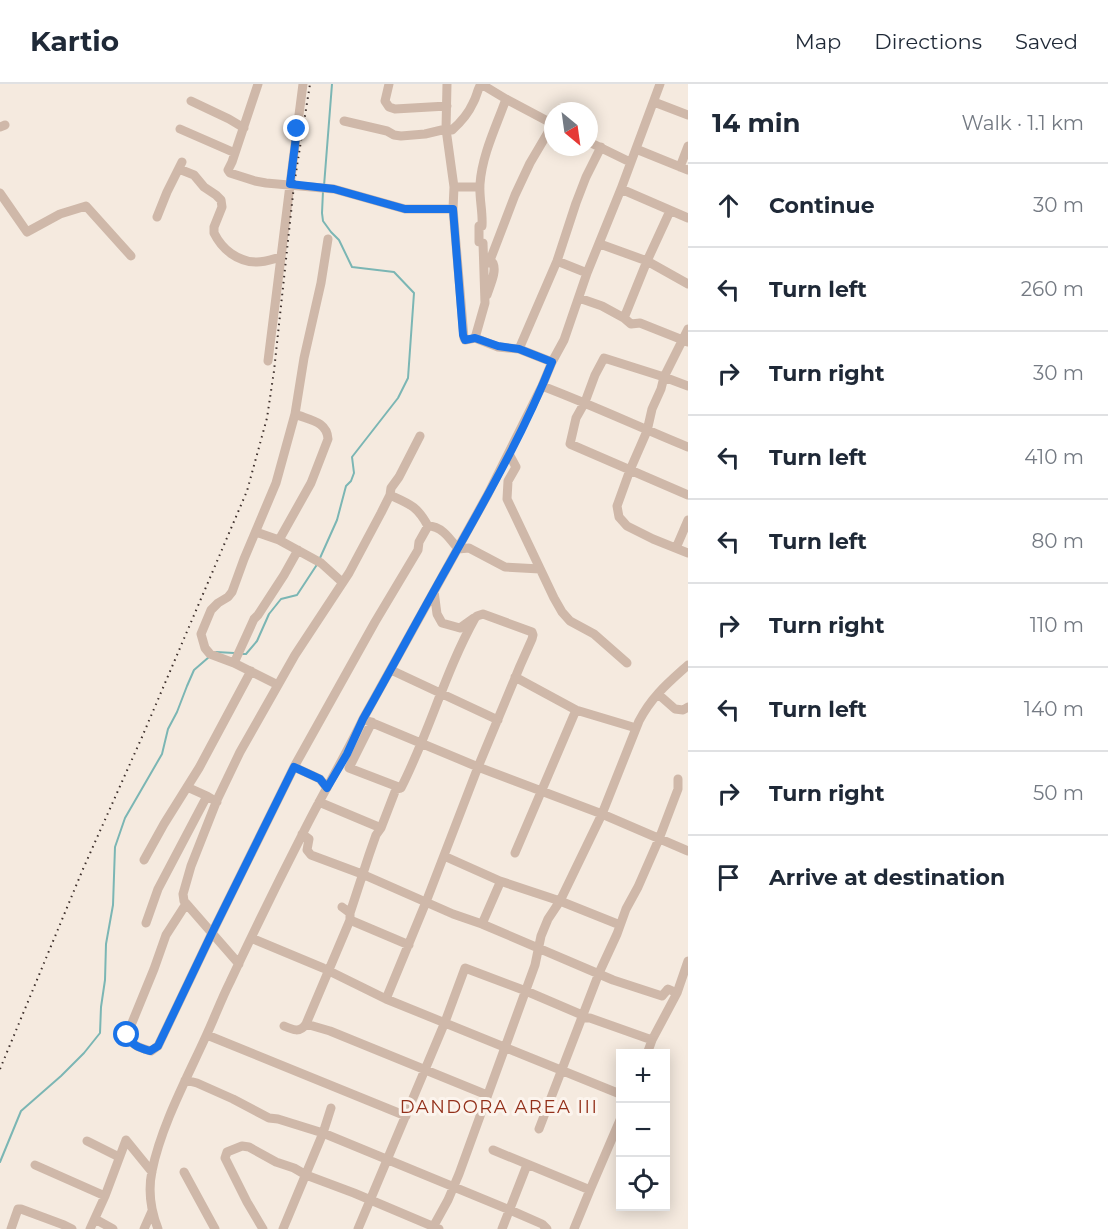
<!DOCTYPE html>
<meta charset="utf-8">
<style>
:root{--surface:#fff;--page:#f6f6f7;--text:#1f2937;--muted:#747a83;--line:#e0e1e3}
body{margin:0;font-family:Montserrat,sans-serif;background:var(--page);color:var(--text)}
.controls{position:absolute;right:18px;bottom:18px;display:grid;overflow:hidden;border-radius:0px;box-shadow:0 3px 15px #0003}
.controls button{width:54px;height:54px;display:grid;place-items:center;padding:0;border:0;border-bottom:2px solid var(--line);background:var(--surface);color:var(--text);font:30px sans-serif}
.compass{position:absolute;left:544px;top:18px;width:54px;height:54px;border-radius:50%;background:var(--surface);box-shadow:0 3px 15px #0003;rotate:151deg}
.stop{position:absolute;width:18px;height:18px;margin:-14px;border:4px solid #1a73e8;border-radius:50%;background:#fff}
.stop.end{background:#1a73e8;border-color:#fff;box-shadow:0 2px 6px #0008}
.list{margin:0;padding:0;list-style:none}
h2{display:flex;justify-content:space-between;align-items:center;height:78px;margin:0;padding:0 24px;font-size:26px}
h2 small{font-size:20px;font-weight:400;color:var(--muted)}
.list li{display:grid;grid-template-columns:39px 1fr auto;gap:18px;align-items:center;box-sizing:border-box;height:84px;padding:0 24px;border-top:2px solid var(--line)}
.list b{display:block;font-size:22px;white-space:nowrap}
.list em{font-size:20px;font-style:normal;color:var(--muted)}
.icon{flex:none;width:33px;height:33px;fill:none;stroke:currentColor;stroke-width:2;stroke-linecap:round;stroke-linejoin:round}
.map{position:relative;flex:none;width:688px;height:1145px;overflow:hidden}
header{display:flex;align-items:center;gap:36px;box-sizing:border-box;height:84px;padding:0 30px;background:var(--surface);border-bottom:2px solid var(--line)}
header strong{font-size:28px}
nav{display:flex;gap:33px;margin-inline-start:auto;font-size:21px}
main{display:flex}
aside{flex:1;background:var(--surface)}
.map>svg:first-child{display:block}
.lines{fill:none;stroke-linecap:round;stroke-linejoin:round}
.stream{stroke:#7bb6b4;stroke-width:2}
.street{stroke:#cfb8a9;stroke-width:9}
.rail{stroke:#3c2e2a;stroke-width:2;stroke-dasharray:1.5 4.5;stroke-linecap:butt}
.route{stroke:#1a73e8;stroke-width:8}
.labels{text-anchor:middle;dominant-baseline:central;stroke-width:6;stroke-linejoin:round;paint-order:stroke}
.quarter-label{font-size:18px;letter-spacing:1.5px;fill:#93301a;stroke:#fcf4ed}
</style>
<header>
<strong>Kartio</strong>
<nav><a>Map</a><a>Directions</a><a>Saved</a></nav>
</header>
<main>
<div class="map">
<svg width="688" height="1145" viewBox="0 0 688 1145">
<rect width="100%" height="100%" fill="#f5eadf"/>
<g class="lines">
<path class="stream" d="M 324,102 L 332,0
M 320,474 L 337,436 L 346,402 L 351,397 L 354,389 L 352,373 L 398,314 L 408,294 L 414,209 L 394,188 L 352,183 L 339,156 L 331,148 L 323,137 L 322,129 L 323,107
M 216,568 L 234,569
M 243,570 L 246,570 L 257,557 L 269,530 L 281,515 L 297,511 L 318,479
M 0,1078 L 21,1027 L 61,992 L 84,969 L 100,949 L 101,923 L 105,896 L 106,860 L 113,821 L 115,763 L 125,734 L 162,670 L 168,645 L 177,628 L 187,602 L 194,586 L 209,573"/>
<path class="street" d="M 258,0 L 232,78 L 228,86 L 230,89 L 255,97 L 266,99 L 334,105 L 405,125 L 453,125
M 389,0 L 385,17 L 389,23 L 395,25 L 447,22
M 447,0 L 446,45 L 454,103 L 453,125 L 464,254 L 465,256 L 475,254 L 498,263 L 519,265 L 552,278
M 191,17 L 229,35 L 244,44
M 654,18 L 688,31
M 344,37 L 387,47 L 394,51 L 401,52 L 425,50 L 446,45 L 452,46 C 460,39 469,28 473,19 C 477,12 477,6 481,0 L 506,15 L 553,40
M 0,43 L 5,41
M 180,45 L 235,69
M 589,58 L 630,78
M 636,65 L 688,86
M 680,83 L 688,62
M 179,85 L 194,91 L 204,103 L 216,111 L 221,116 L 222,123 L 214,143 L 214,149 C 222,165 237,178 257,178 C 265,178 273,175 281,173
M 454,103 L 480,103
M 621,105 L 688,134
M 0,109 L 27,148 L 60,130 L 86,122 L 131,172
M 670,127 L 647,177 L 624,234 L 631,240 L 640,239 L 688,258
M 157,133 L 167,108 L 182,78
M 600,160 L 647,177 L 688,200
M 557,177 L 587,189
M 484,178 L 493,179 C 497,188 490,201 487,211
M 489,179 L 515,111 L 530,79 L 553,40
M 579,214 L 602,222 L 624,234
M 688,245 L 664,293 L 661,305 L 652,325 L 647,347 L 630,386 L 617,422 L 619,433 L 627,442 L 653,455 L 688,469
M 475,254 L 485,219 L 483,159 L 479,158 L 479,142 L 482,142 C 483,128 479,114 480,100 C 482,71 496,43 506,15
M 519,265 L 557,177 L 576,119 L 586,93 L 601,63
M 268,277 L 293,77 L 303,0
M 542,302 C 592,321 639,343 688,363
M 688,302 L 664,293 L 604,274 L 595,291 L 585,318 L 576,334 L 570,360 L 688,411
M 295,330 C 309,336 327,337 328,355 L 311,399 L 279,456 L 321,479 L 342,498
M 509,370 L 516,383 L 508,397 L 507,415 L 554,514 L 562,528 L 570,537 L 594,550 L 627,579
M 428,442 C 442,442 450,455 458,465 L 469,464 L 505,483 L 540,485
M 256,448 L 279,456
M 676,464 L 688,436
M 434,507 L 437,530 L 442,539 L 460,544 L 474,534
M 234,579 L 254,535 L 258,531 L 284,491 L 298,466
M 391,586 L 498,636
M 515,593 L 576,626 L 636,644
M 278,601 L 234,579 L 210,570 L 205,564 L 201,550 L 211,526 L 218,519 L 228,513 L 232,508 L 244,475 L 276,399 L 295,330 L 304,274 L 321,199 L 328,155
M 658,610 L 675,625 L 683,626 L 688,623
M 363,635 L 478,683 L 602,730 L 688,767
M 372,638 L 349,684 L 401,704
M 294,683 L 320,695 L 327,704
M 187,703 L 207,712
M 319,718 L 381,744
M 302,750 L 309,755 L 307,766 L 311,771 L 362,790 L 453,830 L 482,840 L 613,896 L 662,912 L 668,905 L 677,909
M 515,769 L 576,626
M 444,772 L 500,797 L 499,801 L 482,840
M 144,776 L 164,740 L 199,684 L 251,587
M 500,797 L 560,817 L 620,841
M 186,820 L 166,851 L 154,885 L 127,951 C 132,962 140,964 151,967 L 158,962 L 212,849 L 294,683 L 375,538 L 418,466 L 419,458 L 428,442 C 417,422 410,420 390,411
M 350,829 L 369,771 L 376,751 L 381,744 L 396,705 L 401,704 C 429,649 445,588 475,534 L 477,532 L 483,530 L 532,548 L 533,551 L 532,555 L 520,582 L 478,683 L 426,818 L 386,915
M 350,836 L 409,861
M 146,839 L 158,805 L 207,712 L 217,718
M 251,854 L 323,884 L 386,915 L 620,1010
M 239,880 L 184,817 L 183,810 L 191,782 L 217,716 L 240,668 L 295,571 L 349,489 L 381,429 L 390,411 L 391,404 L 399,393 L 420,352
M 581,934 L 590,934 L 652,956
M 306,940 L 330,947 L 487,1011
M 284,942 C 293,946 300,949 306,940 L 350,836 L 350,829 L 342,823
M 207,951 L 406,1032
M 647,970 L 652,956 L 677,909 L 688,877
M 185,996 L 197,999 L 233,1015 L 269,1034 L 278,1035 L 323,1049 L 510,1126 L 542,1140 L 547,1145
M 539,1045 L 599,889 L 617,850 L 626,825 L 638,803 L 659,755 L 678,705 L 678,695
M 126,1056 L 152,1088
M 87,1057 L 119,1073
M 493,1066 L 590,1106
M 35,1081 L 105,1112
M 184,1088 L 215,1145
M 95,1135 L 113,1145
M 11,1145 L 18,1125 L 21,1125 L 64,1141 L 72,1145
M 90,1145 L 105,1112 L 126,1056
M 144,1145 L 152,1127
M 158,1145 C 151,1127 148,1106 152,1087 C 161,1042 187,994 206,952 C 214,935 221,916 230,898 C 253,849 277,800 302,751 C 321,712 344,675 363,635 L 488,410 L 542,302 L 552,278 L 564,256 L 587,189 L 621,105 L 660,0
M 263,1145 L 247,1118 L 225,1074 L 227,1068 L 242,1062 L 249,1063 L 276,1078 L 294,1084 L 306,1091 L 354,1109 L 439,1145
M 283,1145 L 323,1049 L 331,1024
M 358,1145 L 445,938 L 465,884 L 526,907 L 582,931
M 432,1145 L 448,1116 L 459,1090 L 535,881 L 541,852 L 548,835 L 560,817 L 602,730 L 639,637 C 652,612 668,599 688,581
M 502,1145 L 527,1081
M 574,1145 L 590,1106 L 620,1036"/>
<path class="rail" d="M 0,985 L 83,785 L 142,653 L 247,407 L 267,334 L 274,287 L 294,101 L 310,0"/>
</g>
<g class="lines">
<path class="route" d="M 127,951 C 132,962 140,964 150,967 L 158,962 L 212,849 L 294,683 L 320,695 L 327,704 L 347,670 L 363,635 C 392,584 419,533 448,482 C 485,416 524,349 552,278 L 519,265 L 498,262 L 475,254 L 465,256 L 463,251 L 453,125 L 405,125 L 334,105 L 290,100 L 297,45"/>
</g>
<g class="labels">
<g class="quarter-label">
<text x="499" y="1023">DANDORA AREA III</text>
</g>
</g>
</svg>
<div class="controls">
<button>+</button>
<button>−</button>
<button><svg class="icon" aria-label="locate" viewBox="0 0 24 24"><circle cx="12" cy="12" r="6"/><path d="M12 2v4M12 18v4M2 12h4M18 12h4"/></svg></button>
</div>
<svg class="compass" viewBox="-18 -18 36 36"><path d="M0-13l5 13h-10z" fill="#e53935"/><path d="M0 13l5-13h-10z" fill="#747a83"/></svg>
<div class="stop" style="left:127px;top:951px"></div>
<div class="stop end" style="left:297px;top:45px"></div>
</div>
<aside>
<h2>14 min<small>Walk · 1.1 km</small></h2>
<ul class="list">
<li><svg class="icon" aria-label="ahead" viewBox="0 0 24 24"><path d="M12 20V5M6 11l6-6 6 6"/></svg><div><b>Continue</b></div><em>30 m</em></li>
<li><svg class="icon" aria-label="left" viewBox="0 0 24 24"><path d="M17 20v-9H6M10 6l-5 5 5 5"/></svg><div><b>Turn left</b></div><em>260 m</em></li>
<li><svg class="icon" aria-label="right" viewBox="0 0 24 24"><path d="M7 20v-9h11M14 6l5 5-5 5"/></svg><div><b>Turn right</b></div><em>30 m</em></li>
<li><svg class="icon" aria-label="left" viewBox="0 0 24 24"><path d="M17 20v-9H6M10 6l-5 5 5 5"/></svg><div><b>Turn left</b></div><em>410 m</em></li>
<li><svg class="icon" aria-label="left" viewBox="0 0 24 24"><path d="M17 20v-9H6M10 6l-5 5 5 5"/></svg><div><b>Turn left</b></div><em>80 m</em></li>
<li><svg class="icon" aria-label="right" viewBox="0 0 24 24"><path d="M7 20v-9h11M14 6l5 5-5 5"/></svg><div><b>Turn right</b></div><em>110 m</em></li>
<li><svg class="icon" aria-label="left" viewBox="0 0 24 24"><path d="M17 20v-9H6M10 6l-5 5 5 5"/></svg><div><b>Turn left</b></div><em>140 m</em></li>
<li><svg class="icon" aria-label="right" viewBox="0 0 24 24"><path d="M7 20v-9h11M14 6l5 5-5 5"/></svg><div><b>Turn right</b></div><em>50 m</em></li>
<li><svg class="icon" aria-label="arrive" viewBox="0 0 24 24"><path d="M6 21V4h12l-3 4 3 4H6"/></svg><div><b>Arrive at destination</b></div></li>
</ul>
</aside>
</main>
